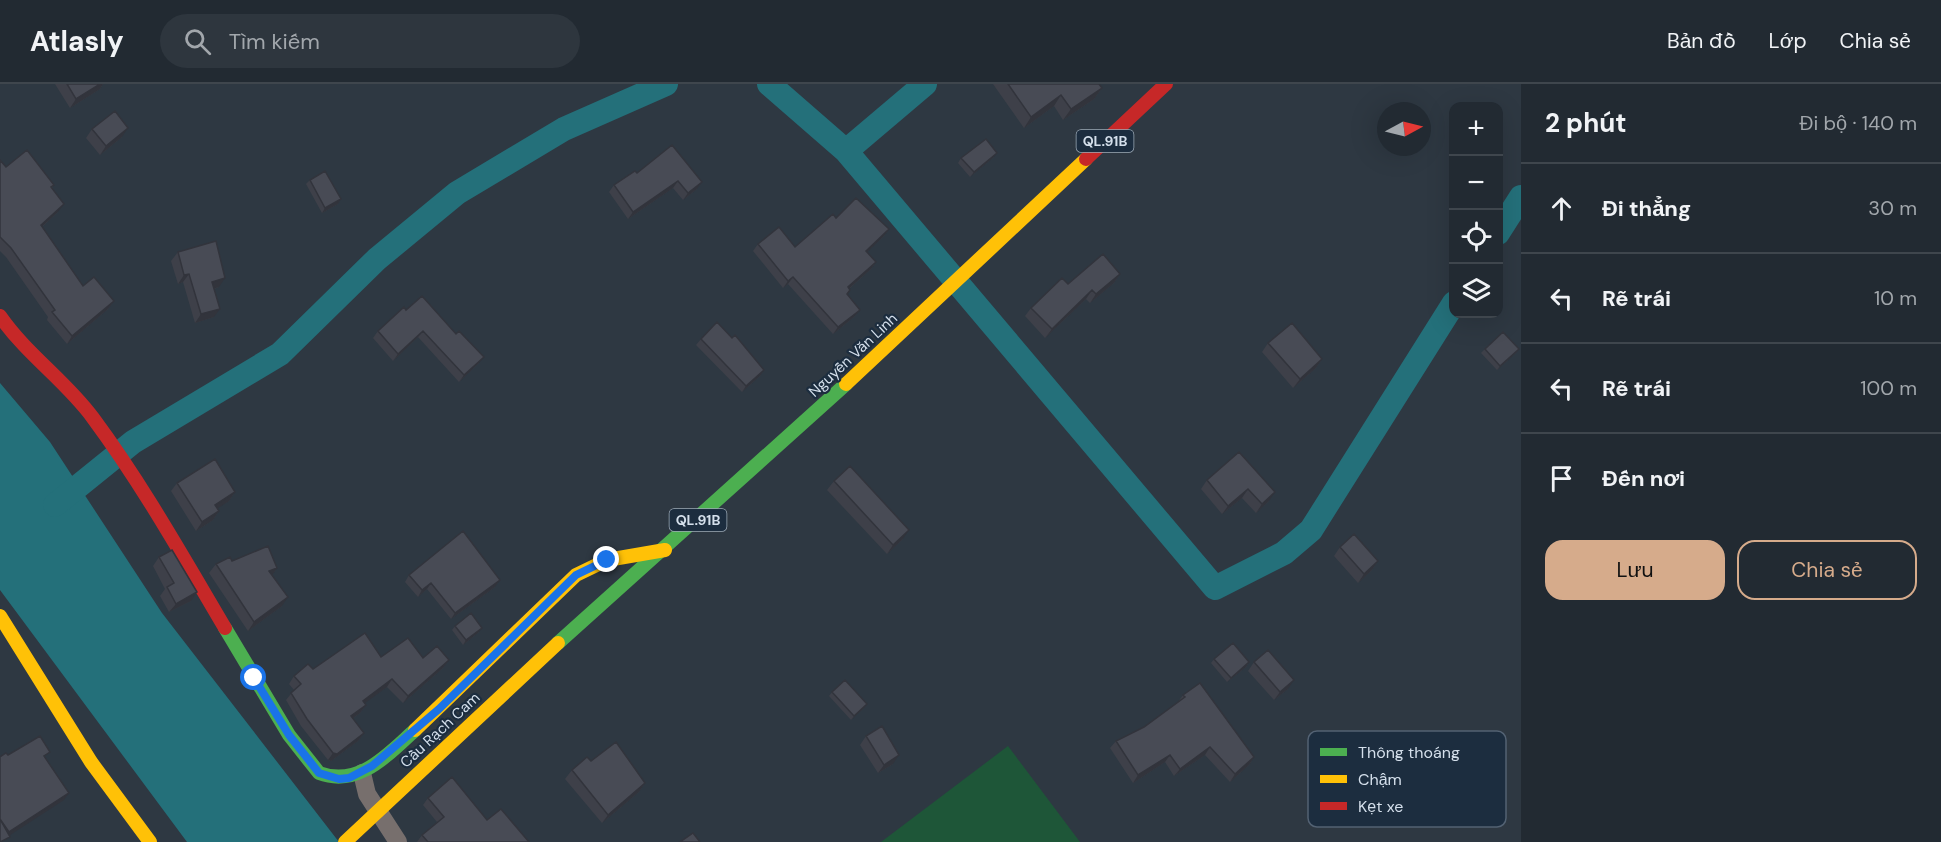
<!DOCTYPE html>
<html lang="vi">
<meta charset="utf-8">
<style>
:root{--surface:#222a32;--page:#2e363e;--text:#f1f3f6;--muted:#a2a7ac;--line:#3f464d;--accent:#d6ab8b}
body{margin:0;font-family:"DM Sans",sans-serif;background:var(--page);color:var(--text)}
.controls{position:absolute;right:18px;top:18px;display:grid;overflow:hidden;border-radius:12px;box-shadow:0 6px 24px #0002}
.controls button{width:54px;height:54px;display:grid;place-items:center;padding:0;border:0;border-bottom:2px solid var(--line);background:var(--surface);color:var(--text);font:30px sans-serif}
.compass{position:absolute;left:1377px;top:18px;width:54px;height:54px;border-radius:50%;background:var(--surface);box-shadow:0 6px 24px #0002;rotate:83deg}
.stop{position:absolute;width:18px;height:18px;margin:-14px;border:4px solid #1a73e8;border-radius:50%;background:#fff}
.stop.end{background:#1a73e8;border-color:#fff;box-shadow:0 2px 6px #0008}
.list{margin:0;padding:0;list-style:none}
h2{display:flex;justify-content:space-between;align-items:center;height:78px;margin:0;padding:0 24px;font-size:26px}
h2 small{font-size:20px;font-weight:400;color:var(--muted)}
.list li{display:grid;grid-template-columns:39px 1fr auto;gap:18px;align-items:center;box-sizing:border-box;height:90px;padding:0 24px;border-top:2px solid var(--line)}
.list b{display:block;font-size:22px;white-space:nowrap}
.list em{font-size:20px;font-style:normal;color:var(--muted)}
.actions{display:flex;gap:12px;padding:18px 24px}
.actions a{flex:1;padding:14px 0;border:2px solid var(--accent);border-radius:18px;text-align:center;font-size:21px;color:var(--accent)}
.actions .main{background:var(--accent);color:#111}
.icon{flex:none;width:33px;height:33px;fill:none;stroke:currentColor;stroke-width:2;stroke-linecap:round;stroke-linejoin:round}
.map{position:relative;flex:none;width:1521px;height:758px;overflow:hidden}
header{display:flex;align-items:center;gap:36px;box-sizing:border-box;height:84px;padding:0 30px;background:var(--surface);border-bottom:2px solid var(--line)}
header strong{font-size:28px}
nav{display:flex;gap:33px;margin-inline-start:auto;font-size:21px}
.search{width:420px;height:54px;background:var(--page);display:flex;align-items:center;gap:15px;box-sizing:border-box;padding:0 21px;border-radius:33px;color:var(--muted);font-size:22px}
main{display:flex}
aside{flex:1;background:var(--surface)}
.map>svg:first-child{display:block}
.green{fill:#1e5638}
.water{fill:#24707a}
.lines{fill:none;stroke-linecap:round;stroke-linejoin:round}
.canal{stroke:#24707a;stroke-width:24}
.street{stroke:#776f6d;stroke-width:18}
.fast{stroke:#4caf50;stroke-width:14}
.slow{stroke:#ffc107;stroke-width:14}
.jam{stroke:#c62828;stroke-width:14}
.slow-bridge{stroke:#ffc107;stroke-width:14}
.wall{fill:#3e4049}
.shaded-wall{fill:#32343c}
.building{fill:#484b55;stroke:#32343c;stroke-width:1.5}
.route{stroke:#1a73e8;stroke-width:8}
.labels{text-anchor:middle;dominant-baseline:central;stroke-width:4.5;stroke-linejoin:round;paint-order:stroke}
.shield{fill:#1c2d3f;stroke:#9daab7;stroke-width:1.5}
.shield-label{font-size:14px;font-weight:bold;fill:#d4dfeb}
.street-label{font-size:15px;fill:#d4dfeb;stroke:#1c2d3f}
.key{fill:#1c2d3f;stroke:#536273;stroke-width:1.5}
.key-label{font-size:16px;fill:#d4dfeb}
</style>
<header>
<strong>Atlasly</strong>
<div class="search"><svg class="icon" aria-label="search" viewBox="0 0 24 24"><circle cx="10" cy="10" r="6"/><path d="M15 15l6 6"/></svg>Tìm kiếm</div>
<nav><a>Bản đồ</a><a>Lớp</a><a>Chia sẻ</a></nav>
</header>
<main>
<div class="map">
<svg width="1521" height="758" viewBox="0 0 1521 758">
<rect width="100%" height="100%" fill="#2e3842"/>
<path class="green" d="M 1008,662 L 1080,758 L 881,758 Z"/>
<path class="water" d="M 0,299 L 50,358 L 162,529 L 339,758 L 187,758 L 0,506 Z"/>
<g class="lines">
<path class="canal" d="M 769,0 L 846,67 L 1215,504 L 1284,469 L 1311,446 L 1454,219
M 846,67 L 925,0
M 1498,149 L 1521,113
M 55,421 L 133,358 L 280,270 L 377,175 L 457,109 L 564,45 L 666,0"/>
<path class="street" d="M 362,689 L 367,710 L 398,758"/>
<path class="fast" d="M 225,544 L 289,651 L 319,689 C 359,704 388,670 415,646
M 558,559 L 846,300"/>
<path class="slow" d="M 846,300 L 1086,75
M 0,532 L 91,678 L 150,758
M 415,646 L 576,491 L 607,476 L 665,466"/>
<path class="jam" d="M 1086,75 L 1166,0
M 0,232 C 27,271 66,297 93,334 C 142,400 183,473 225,544"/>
<path class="slow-bridge" d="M 345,758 L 558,559"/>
</g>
<path class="wall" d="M 55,0 L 103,0 L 100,5 L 70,24 Z
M 993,0 L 1099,0 L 1102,4 L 1094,15 L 1063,36 L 1054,22 L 1024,44 Z
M 92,45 L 122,53 L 100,71 L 86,54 Z
M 672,61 L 697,105 L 683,116 L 673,104 L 628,135 L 609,108 L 614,101 L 637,89 Z
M 994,73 L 970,93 L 958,79 L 961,74 Z
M 0,76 L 6,83 L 54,101 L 52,104 L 58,128 L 42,143 L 83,202 L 114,217 L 108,225 L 67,260 L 47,236 L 48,233 L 6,173 L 0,167 Z
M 310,96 L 338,120 L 322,129 L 306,100 Z
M 836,134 L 889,145 L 884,152 L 867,168 L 876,178 L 871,185 L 849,205 L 850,206 L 847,211 L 860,226 L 854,233 L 833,250 L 788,200 L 783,204 L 753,167 L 758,160 L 795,163 Z
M 178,168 L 219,203 L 214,205 L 214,233 L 195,239 L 183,198 L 178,200 L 171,177 Z
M 1120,190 L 1114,199 L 1090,219 L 1086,215 L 1045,254 L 1025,232 L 1031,224 L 1068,200 Z
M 406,226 L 479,279 L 459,298 L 418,253 L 393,277 L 373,254 L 378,247 Z
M 701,255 L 764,286 L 760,292 L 742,308 L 696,261 Z
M 1268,259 L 1322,275 L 1316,284 L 1293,304 L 1262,268 Z
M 1485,265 L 1519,265 L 1516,269 L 1497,286 L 1481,269 Z
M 1239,368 L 1269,417 L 1256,429 L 1242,414 L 1222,430 L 1201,405 L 1207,396 Z
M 834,397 L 903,455 L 887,470 L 827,406 Z
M 177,399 L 235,408 L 229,417 L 217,424 L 219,427 L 213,436 L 196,447 L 171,407 Z
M 1340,463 L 1378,477 L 1372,486 L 1358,499 L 1334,472 Z
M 159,473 L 191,517 L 169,528 L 160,512 L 165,505 L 153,482 Z
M 232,477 L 277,484 L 272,491 L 282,522 L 248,547 L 209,489 L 216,480 Z
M 409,491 L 495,503 L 451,535 L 427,505 L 418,513 L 405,498 Z
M 455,542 L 479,548 L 463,561 L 452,546 Z
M 381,573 L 423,574 L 449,576 L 443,584 L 403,619 L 387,603 L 364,619 L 366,621 L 360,629 L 352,635 L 364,649 L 358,657 L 331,677 L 328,676 L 301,642 L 286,616 L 294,606 L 289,600 L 294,592 L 313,585 Z
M 1214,575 L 1249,578 L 1246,583 L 1227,598 L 1211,579 Z
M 1254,578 L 1288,605 L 1274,616 L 1248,587 Z
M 832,608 L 867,620 L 864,624 L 851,636 L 829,612 Z
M 1183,611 L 1254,673 L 1249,681 L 1230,698 L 1205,671 L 1174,692 L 1165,678 L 1133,699 L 1110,664 L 1116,657 L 1144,643 L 1178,618 Z
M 866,652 L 893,680 L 878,689 L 860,661 Z
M 591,677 L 645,699 L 639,708 L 602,739 L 565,695 L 572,686 Z
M 428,714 L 487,736 L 529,758 L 417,758 L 422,751 L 437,738 L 423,721 Z"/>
<path class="shaded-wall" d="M 100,0 L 103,0 L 100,5 L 70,24 L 76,15 Z
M 1102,4 L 1094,15 L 1063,36 L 1071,25 Z
M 1061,11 L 1054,22 L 1024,44 L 1031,33 Z
M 128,44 L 122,53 L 100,71 L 106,62 Z
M 997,69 L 994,73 L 970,93 L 974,88 Z
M 678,97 L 673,104 L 628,135 L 633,128 Z
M 702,98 L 697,105 L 683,116 L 688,109 Z
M 341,115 L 338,120 L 322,129 L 325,124 Z
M 64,120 L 58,128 L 35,149 L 41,141 Z
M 889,145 L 884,152 L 861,174 L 866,167 Z
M 876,178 L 871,185 L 843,210 L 848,203 Z
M 189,190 L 183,198 L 178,200 L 184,191 Z
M 1120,190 L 1114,199 L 1090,219 L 1096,210 Z
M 793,193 L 788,200 L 783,204 L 788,197 Z
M 225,194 L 219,203 L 206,207 L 212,198 Z
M 1092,206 L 1086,215 L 1045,254 L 1052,245 Z
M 114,217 L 108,225 L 67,260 L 72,252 Z
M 220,225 L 214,233 L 195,239 L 201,230 Z
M 860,226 L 854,233 L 833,250 L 838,243 Z
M 423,247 L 418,253 L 393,277 L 398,270 Z
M 1519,265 L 1516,269 L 1497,286 L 1500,282 Z
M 484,273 L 479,279 L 459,298 L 464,291 Z
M 1322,275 L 1316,284 L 1293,304 L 1300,295 Z
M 764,286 L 760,292 L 742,308 L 746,302 Z
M 1248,405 L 1242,414 L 1222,430 L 1228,422 Z
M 235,408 L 229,417 L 209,430 L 215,421 Z
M 1275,408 L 1269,417 L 1256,429 L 1262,420 Z
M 219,427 L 213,436 L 196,447 L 202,438 Z
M 909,446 L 903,455 L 887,470 L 893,461 Z
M 1378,477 L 1372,486 L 1358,499 L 1364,490 Z
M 277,484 L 271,493 L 269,487 Z
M 500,496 L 495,503 L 451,535 L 455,529 Z
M 431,499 L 427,505 L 418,513 L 422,506 Z
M 197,508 L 191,517 L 169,528 L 176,520 Z
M 288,513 L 282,522 L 248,547 L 254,538 Z
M 482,544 L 479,548 L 463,561 L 466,556 Z
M 449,576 L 443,584 L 403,619 L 408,612 Z
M 1249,578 L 1246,583 L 1227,598 L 1231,594 Z
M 392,595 L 387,603 L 357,625 L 363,617 Z
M 1294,596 L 1288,605 L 1274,616 L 1280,608 Z
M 867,620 L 864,624 L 851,636 L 854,632 Z
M 366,621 L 360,629 L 345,640 L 351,632 Z
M 364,649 L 358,657 L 331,677 L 328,676 L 333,669 Z
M 1210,663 L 1205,671 L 1174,692 L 1180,685 Z
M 899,671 L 893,680 L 878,689 L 884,681 Z
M 1170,671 L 1165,678 L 1133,699 L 1138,691 Z
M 1254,673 L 1249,681 L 1230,698 L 1235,690 Z
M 645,699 L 639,708 L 602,739 L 608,731 Z
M 69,709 L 64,716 L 4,755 L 9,748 Z"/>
<path class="building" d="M 67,0 L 100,0 L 76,15 Z
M 1008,0 L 1099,0 L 1102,4 L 1071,25 L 1061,11 L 1031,33 Z
M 115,27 L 128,44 L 106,62 L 92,45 Z
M 986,55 L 997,69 L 974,88 L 961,74 Z
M 672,61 L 702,98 L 688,109 L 678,97 L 633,128 L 614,101 L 635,87 L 637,89 Z
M 27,66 L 54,101 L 51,103 L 64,120 L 41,141 L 83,202 L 94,193 L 114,217 L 72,252 L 52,228 L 55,226 L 11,164 L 0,153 L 0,76 L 6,83 Z
M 325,87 L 341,115 L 325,124 L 310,96 Z
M 856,114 L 889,145 L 866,167 L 876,178 L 848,203 L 850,206 L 847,210 L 860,226 L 838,243 L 793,193 L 788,197 L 758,160 L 779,143 L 795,163 L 833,130 L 836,134 Z
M 216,157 L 225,194 L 212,198 L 220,225 L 201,230 L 189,190 L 184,191 L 178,168 Z
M 1103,170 L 1120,190 L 1096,210 L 1092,206 L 1052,245 L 1031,224 L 1062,194 L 1068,200 Z
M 422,212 L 456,250 L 459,247 L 484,273 L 464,291 L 423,247 L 398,270 L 378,247 L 404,223 L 406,226 Z
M 717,238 L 732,254 L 735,251 L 764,286 L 746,302 L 701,255 Z
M 1292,239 L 1322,275 L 1300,295 L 1268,259 Z
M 1503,248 L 1519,265 L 1500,282 L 1485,265 Z
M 1239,368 L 1275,408 L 1262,420 L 1248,405 L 1228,422 L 1207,396 Z
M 215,375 L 235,408 L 215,421 L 219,427 L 202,438 L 177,399 Z
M 850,382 L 909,446 L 893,461 L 834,397 Z
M 463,447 L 500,496 L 455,529 L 431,499 L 422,506 L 409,491 Z
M 1354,450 L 1378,477 L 1364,490 L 1340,463 Z
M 268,462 L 277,484 L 269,487 L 288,513 L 254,538 L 216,480 L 230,473 L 232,477 Z
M 172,466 L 197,508 L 176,520 L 167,503 L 174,499 L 159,473 Z
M 471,529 L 482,544 L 466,556 L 455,542 Z
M 365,549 L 381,573 L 408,554 L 423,574 L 437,562 L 449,576 L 408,612 L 392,595 L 363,617 L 366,621 L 351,632 L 364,649 L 337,670 L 333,669 L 307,635 L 291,609 L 301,600 L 294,592 L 308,580 L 313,585 Z
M 1233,559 L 1249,578 L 1231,594 L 1214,575 Z
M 1268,566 L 1294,596 L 1280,608 L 1254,578 Z
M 845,596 L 867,620 L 854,632 L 832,608 Z
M 1200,599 L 1254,673 L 1235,690 L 1210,663 L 1180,685 L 1170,671 L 1138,691 L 1116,657 L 1144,643 L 1185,613 L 1183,611 Z
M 882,642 L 899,671 L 884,681 L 866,652 Z
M 40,652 L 50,668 L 44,672 L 69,709 L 9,748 L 0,735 L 0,673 L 6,669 L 8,671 Z
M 616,658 L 645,699 L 608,731 L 572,686 L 587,673 L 591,677 Z
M 452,693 L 487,736 L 501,725 L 529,758 L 428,758 L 422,751 L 444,733 L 428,714 Z
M 1,737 L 10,753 L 0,758 L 0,738 Z
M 693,749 L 700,758 L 680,758 Z"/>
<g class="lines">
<path class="route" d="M 254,594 L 289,651 L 319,689 L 339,695 L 349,694 L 372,682 L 439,625 L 576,491 L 607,476"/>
</g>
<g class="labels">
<g class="shield">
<rect x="1076.5" y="46" width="57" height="22" rx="4.5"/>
<rect x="669.5" y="425" width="57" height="22" rx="4.5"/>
</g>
<g class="shield-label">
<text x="1105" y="57">QL.91B</text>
<text x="698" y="436">QL.91B</text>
</g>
<g class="street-label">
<text transform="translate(853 271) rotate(-43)">Nguyễn Văn Linh</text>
<text transform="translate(440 646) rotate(-43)">Cầu Rạch Cam</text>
</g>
</g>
<rect x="1308" y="647" width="198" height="96" rx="9" class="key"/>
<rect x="1320" y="664" width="27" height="8" fill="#4caf50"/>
<rect x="1320" y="691" width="27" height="8" fill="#ffc107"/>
<rect x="1320" y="718" width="27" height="8" fill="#c62828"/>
<g class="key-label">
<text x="1358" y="674">Thông thoáng</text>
<text x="1358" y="701">Chậm</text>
<text x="1358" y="728">Kẹt xe</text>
</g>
</svg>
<div class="controls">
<button>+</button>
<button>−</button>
<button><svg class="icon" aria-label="locate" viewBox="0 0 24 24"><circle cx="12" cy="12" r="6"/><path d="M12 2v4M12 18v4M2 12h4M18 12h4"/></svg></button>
<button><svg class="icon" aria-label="layers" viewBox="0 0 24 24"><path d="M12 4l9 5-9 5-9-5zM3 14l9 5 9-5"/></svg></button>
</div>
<svg class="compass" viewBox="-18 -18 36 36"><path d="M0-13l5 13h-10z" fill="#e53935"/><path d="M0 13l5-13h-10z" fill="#a2a7ac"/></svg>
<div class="stop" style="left:254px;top:594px"></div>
<div class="stop end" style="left:607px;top:476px"></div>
</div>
<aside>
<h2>2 phút<small>Đi bộ · 140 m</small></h2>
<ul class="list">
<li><svg class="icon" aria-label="ahead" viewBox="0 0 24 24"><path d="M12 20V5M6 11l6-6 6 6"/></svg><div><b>Đi thẳng</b></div><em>30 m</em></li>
<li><svg class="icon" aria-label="left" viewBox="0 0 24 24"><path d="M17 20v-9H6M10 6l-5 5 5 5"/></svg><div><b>Rẽ trái</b></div><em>10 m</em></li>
<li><svg class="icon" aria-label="left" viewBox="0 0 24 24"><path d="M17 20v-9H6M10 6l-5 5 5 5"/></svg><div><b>Rẽ trái</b></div><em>100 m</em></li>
<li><svg class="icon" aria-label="arrive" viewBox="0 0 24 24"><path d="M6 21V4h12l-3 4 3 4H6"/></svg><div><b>Đến nơi</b></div></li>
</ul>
<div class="actions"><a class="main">Lưu</a><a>Chia sẻ</a></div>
</aside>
</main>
